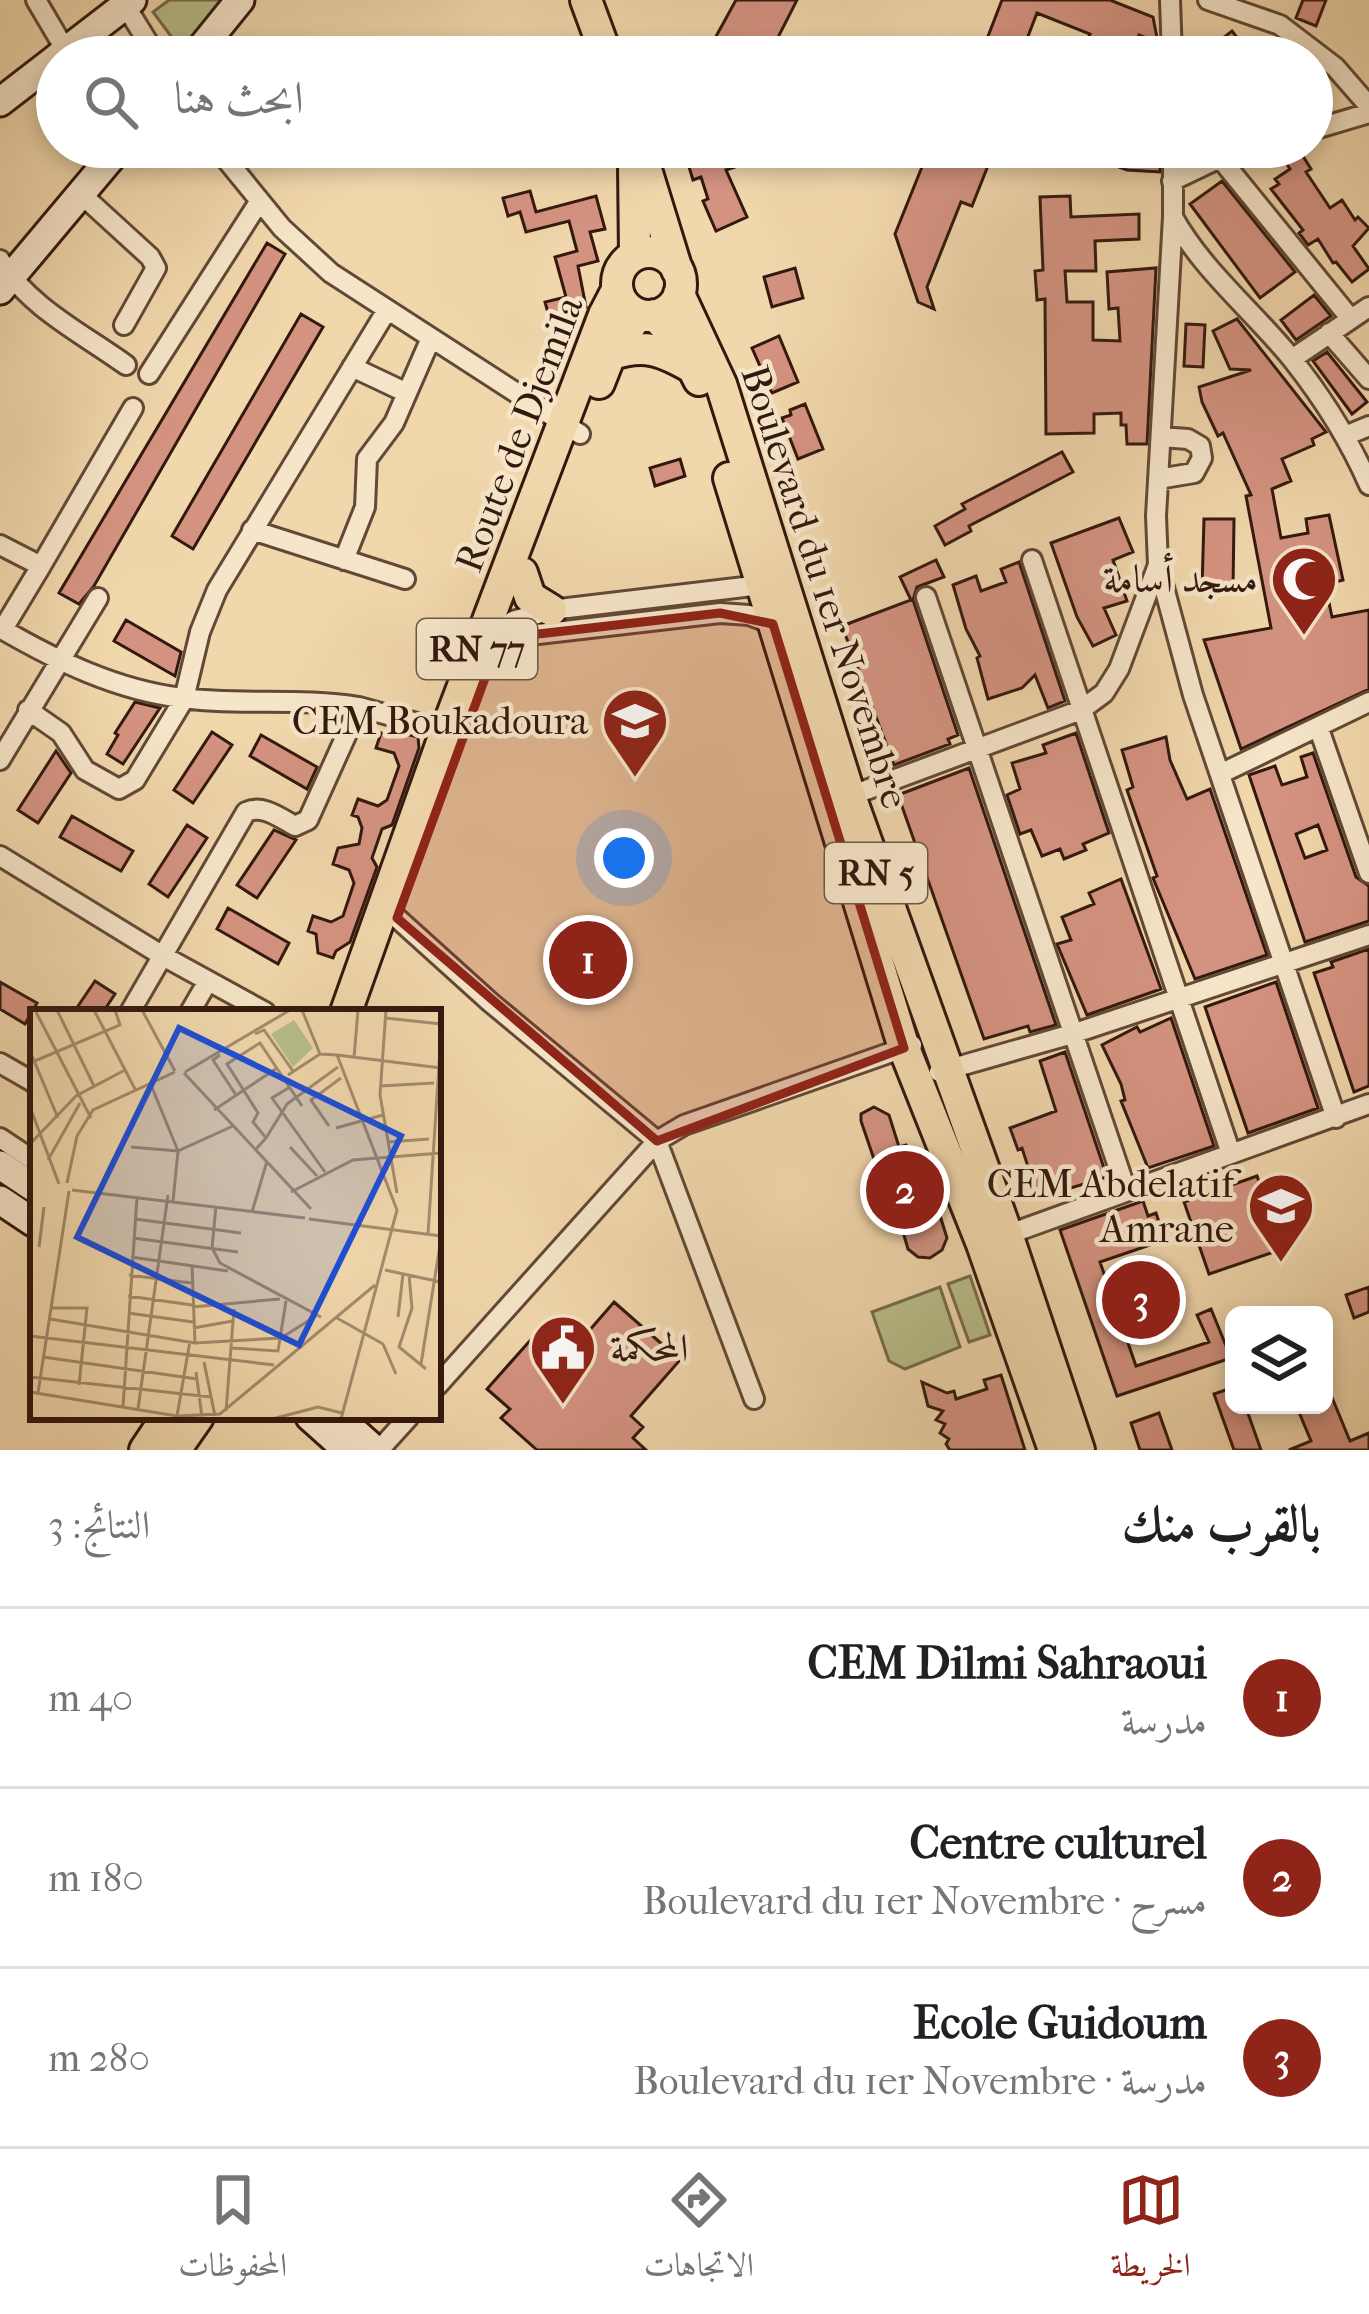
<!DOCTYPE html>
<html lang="ar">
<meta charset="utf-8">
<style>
:root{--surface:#fff;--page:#f2f2f2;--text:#202124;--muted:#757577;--line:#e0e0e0;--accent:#8f2418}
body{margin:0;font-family:"IM FELL French Canon",Amiri,serif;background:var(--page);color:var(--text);direction:rtl}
.controls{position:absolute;right:36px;bottom:36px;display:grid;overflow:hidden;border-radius:18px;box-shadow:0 6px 18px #0003}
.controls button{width:108px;height:108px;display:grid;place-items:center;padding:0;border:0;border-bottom:3px solid var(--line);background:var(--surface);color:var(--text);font:60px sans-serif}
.you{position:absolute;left:624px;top:858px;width:42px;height:42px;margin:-30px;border:9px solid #fff;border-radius:50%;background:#1a73e8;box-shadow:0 0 0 18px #1a73e833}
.badge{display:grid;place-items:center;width:78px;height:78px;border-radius:50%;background:var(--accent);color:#fff;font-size:39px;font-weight:700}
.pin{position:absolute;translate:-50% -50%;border:6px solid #fff;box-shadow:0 3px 12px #0006}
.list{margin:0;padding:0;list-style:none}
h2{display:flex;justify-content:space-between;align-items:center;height:156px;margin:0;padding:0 48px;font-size:51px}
h2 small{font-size:39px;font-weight:400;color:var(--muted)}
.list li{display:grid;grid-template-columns:78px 1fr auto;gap:36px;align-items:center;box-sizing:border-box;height:180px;padding:0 48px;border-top:3px solid var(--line)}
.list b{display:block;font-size:45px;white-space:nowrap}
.list p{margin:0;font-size:39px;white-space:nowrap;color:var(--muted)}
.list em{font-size:39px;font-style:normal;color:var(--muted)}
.icon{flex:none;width:66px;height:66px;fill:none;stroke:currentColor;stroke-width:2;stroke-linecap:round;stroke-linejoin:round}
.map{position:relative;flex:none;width:1369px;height:1450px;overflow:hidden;direction:ltr}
.search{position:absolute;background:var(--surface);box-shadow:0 6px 18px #0003;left:36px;right:36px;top:36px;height:132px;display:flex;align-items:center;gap:30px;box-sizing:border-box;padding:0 42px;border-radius:66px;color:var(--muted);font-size:45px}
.sheet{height:696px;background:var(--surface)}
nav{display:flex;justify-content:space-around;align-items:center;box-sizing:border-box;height:168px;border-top:3px solid var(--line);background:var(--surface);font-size:33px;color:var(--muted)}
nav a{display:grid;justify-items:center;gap:6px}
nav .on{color:var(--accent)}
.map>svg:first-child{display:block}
.green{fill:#b8be8a;stroke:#766b4c;stroke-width:3}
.building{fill:#d49381;stroke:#33180e;stroke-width:3;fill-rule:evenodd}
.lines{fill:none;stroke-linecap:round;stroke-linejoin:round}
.minor-casing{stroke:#624836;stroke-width:24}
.secondary-casing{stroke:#33180e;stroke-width:33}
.primary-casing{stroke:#33180e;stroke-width:36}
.minor{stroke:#f6e5c9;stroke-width:18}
.secondary{stroke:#f6e5c9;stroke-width:27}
.primary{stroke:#f1d7ac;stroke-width:30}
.marked{fill:#8f2418;fill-opacity:0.2;stroke:#8f2418;stroke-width:9;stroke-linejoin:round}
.labels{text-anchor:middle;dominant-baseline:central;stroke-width:9;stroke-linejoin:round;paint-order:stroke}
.shield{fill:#f6e5c9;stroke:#6e5646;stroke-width:3}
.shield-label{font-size:36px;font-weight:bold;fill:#33180e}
.street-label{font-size:39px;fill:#33180e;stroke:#f6e5c9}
.poi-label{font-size:39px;fill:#33180e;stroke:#f6e5c9;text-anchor:end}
.inset-road{fill:none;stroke:#a58b6d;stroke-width:3}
.view{fill:#1d4ed8;fill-opacity:0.15;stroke:#1d4ed8;stroke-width:6}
.inset-edge{fill:none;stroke:#33180e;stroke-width:6}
</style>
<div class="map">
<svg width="1369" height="1450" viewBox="0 0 1369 1450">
<rect width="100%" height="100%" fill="#f1d7ac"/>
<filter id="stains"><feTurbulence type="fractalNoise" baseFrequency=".00167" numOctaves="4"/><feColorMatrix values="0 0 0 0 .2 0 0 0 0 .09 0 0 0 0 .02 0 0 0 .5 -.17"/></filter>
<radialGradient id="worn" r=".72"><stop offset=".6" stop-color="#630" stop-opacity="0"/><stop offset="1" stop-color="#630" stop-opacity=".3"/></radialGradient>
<path class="green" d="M 169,0 L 229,0 L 185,55 L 153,12 Z
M 970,1276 L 990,1335 L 969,1342 L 948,1284 Z
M 940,1287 L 960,1347 L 905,1369 L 889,1361 L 872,1312 Z"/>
<path class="building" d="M 736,0 L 797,0 L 768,57 L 719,57 L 708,51 Z
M 1002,0 L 1110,0 L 1153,17 L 1158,43 L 1139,35 L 1130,57 L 1080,57 L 1090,34 L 1037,13 L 1020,57 L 980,57 Z
M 1303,0 L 1326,0 L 1316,26 L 1296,18 Z
M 1232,31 L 1247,51 L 1239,57 L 1198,57 Z
M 683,147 L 740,149 L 744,164 L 726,170 L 747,217 L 716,231 L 703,201 L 708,199 L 701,177 L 693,180 Z
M 930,147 L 984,147 L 982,154 L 991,158 L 972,206 L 961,202 L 927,287 L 934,309 L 918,302 L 895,234 Z
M 1065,147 L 1142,147 L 1139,155 L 1160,156 L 1160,172 L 1127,170 Z
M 1301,153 L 1311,169 L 1306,172 L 1330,208 L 1342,200 L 1355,220 L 1358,217 L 1369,228 L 1353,246 L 1369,269 L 1352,282 L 1336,262 L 1333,263 L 1318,239 L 1308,245 L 1299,233 L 1303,230 L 1271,189 L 1279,184 L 1275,179 L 1290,169 L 1286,163 Z
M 1222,181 L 1295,272 L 1260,298 L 1190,204 Z
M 530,191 L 536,212 L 596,196 L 605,229 L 590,232 L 598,261 L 578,266 L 586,307 L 567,312 L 571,326 L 553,331 L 545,302 L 566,297 L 555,257 L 577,251 L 569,221 L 526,232 L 520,212 L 508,216 L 503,198 Z
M 1070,196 L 1071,217 L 1139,214 L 1139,239 L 1095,241 L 1096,271 L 1065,271 L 1067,302 L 1093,302 L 1093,340 L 1120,341 L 1118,308 L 1109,309 L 1107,272 L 1156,268 L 1147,444 L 1127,444 L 1126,425 L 1121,425 L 1121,413 L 1094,414 L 1094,433 L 1046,434 L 1045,299 L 1037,300 L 1035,271 L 1043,270 L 1040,197 Z
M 267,243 L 285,254 L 94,586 L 79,604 L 59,593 Z
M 795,268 L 803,298 L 772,307 L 764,277 Z
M 1314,295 L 1331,316 L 1296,340 L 1281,320 Z
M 301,314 L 323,327 L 193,549 L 172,536 Z
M 1237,319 L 1326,432 L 1312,439 L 1314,445 L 1282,459 L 1291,481 L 1272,489 L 1281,538 L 1308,533 L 1306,519 L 1329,515 L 1343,580 L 1325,584 L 1332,617 L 1369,610 L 1369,689 L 1241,749 L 1204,640 L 1271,628 L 1246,496 L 1251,495 L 1223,433 L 1218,436 L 1202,402 L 1199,387 L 1251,370 L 1230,369 L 1213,331 Z
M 1186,324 L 1205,325 L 1203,367 L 1184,366 Z
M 779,336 L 798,382 L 772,393 L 752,348 Z
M 1327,352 L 1367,402 L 1352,414 L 1313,361 Z
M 805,404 L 823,449 L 798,459 L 782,418 L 791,415 L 790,410 Z
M 1062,452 L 1073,472 L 969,526 L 971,531 L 945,545 L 935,526 L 965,509 L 962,504 Z
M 680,459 L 685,476 L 655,486 L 650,468 Z
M 1119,518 L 1133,552 L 1113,560 L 1127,601 L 1104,608 L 1116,635 L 1093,646 L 1077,617 L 1051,543 Z
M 1204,519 L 1234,519 L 1233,589 L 1202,589 Z
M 936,560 L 944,577 L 917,587 L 913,600 L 958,735 L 948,739 L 950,744 L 894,765 L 842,626 L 911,600 L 900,577 Z
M 1019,562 L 1065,701 L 1048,708 L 1035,675 L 1022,688 L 988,699 L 977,658 L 980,656 L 966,629 L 953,585 L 976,576 L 981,591 L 1006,582 L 1001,569 Z
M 126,620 L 181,652 L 175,676 L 114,641 Z
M 135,702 L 160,708 L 123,764 L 107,754 L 118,735 L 115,733 Z
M 212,732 L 232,745 L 193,803 L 174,790 Z
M 397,732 L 418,737 L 419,748 L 392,825 L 382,829 L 372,858 L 377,867 L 350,942 L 336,951 L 333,958 L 318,953 L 316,934 L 308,931 L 313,916 L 331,922 L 343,916 L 354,883 L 349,870 L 333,864 L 338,848 L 359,844 L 362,828 L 358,817 L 352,815 L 358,799 L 378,806 L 387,800 L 399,766 L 394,753 L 376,748 L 381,733 L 389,735 Z
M 1076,733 L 1109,833 L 1083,844 L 1086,850 L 1064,859 L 1060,849 L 1042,856 L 1031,830 L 1020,834 L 1007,795 L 1020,789 L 1012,763 L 1046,753 L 1043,745 Z
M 261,735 L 317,767 L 307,789 L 250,756 Z
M 1166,737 L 1170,760 L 1187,799 L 1210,789 L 1267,955 L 1195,979 L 1153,878 L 1157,876 L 1127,790 L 1133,787 L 1122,750 Z
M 56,751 L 71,773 L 38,823 L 18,810 Z
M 1313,753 L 1356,877 L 1369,886 L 1369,921 L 1305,942 L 1249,775 L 1275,766 L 1282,785 L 1307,777 L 1301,757 ZM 1318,825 L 1327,850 L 1305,858 L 1296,834 Z
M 969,768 L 1056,1025 L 1030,1032 L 1028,1026 L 984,1039 L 898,795 Z
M 72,816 L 133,851 L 121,871 L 60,837 Z
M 187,825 L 207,838 L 168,897 L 149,884 Z
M 274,830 L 296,840 L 257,898 L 237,885 Z
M 1121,879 L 1161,989 L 1087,1015 L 1057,944 L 1071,940 L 1062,917 L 1094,904 L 1089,893 Z
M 228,908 L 289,943 L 278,964 L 217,929 Z
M 1369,949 L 1369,1086 L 1354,1092 L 1314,973 L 1333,967 L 1331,962 Z
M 95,981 L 115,994 L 103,1012 L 74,1012 Z
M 0,982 L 37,1003 L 25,1024 L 0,1009 Z
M 1276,982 L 1318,1108 L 1248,1133 L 1205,1007 Z
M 1171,1018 L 1214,1146 L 1148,1168 L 1121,1101 L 1125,1100 L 1121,1084 L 1102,1045 L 1137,1027 L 1140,1032 Z
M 1065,1052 L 1107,1177 L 1038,1198 L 1022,1148 L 1018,1150 L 1010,1128 L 1056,1111 L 1040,1061 Z
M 874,1107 L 889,1115 L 899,1147 L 906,1145 L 914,1167 L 924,1164 L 947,1238 L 942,1250 L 930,1258 L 918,1257 L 908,1249 L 898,1215 L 884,1206 L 873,1173 L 878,1171 L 861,1121 L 861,1114 Z
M 1257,1176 L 1277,1232 L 1268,1235 L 1274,1252 L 1209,1274 L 1184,1202 Z
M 1143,1201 L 1148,1216 L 1156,1213 L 1160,1225 L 1146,1230 L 1150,1245 L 1100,1262 L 1136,1366 L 1209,1342 L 1197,1315 L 1211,1309 L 1231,1358 L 1117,1396 L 1060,1230 Z
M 1369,1287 L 1369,1312 L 1354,1318 L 1346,1295 Z
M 614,1302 L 680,1360 L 631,1416 L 643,1427 L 633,1438 L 646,1450 L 537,1450 L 501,1418 L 510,1409 L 487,1389 L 535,1335 L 554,1352 L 572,1332 L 581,1340 Z
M 1001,1375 L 1025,1450 L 950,1450 L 946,1444 L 949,1439 L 940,1433 L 945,1424 L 936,1420 L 943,1411 L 928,1406 L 922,1382 L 947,1393 L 954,1391 L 956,1399 L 987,1389 L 984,1380 Z
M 1324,1378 L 1350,1441 L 1369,1433 L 1369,1450 L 1289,1450 L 1311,1441 L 1296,1405 L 1324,1405 Z
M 1234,1387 L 1234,1405 L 1245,1405 L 1261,1450 L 1234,1450 L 1214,1394 Z
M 1159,1413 L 1172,1450 L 1140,1450 L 1131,1423 Z"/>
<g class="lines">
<g class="minor-casing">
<path id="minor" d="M 36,0 L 66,51
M 122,0 L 157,57
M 1170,0 L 1172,57
M 1208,0 L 1280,25 L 1335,67 L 1369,106
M 1312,130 L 1369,113
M 216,147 L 282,228 L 331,273 L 580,434
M 1220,158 L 1350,318
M 1172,181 L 1220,158 L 1256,147
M 81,194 L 150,257 L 156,268 L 124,325
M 1173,217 C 1203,271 1253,311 1292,359 C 1322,397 1350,441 1369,485
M 0,260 C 27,306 83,334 126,365
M 1329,333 L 1369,379
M 1292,359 L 1369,307
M 352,367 L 405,392
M 149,374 L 259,202
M 1345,436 L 1369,426
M 1158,479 L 1194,473 L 1202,458 L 1200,446 L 1188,439 L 1161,437
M 252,530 L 405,579
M 0,545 L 41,566 L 133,408
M 344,560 L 365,507 L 367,459 L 394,423 L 431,338
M 1032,560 L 1231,1154
M 1158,565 L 1193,695 L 1336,1118
M 926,597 L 1126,1190
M 498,624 L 521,636 L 720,613 L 749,615 L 773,624
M 0,628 C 57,661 116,690 182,698 C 240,706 300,697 359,707
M 3,629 L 41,566
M 483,643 L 513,621 L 551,610 L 769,584
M 28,710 L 61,733 L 85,770 L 119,789 L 135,780 L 184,699 L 200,632 L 217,590 L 387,310
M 1319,729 L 1369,873
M 0,760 L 98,598
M 1220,774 L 1369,702
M 850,796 L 1081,710 L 1104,693 L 1119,669 L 1158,565 L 1156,516 L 1173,217 L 1173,147
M 0,856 L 163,956 L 265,1012
M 383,912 L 397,918 L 490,1002 L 657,1141 L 684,1125 L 912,1045
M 130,1012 L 246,812 C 263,804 280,818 295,826 L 308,820 L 359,707 L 446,731
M 190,1012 L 208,981
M 0,1063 L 33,1082
M 939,1072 L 1072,1034 L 1369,935
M 0,1138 L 33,1160
M 1001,1237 L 1369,1104
M 438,1385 L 657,1141 L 754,1399
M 379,1450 L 409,1417"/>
</g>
<g class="secondary-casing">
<path id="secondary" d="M 58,57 L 132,0
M 194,57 L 240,0
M 0,102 L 57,58
M 0,290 L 120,147
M 0,1165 L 33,1187
M 0,1200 L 33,1222
M 310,1417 L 347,1450
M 338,1417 L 375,1450"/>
</g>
<g class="primary-casing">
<path id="primary" d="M 586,0 L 607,57
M 639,147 L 677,270
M 634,165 L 635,255
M617 284a32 32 0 1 1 64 0a32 32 0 1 1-64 0Z
M 679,294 L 721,384 L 850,796 L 1007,1234 L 1079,1450
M 655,315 L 679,341 L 699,380
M 610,355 C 644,343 662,350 693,368
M 599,383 L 610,355 L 638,314
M 729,478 L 904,1048 L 982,1244 L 1054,1450
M 522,573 L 530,597 L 551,610
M 346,1012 L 446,731 L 604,315 L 617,290
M 145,1450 L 167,1417
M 175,1450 L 198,1417"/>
</g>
<use href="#minor" class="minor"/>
<use href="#secondary" class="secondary"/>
<use href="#primary" class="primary"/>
</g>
<path class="marked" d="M 720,613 L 773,624 L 904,1048 L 657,1141 L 397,918 L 503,629 L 521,636 Z"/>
<defs>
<g id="mosque-pin" transform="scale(3.45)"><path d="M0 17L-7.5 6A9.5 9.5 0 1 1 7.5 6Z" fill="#8f2418" stroke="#f6e5c9"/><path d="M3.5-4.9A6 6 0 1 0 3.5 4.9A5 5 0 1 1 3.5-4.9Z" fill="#fff"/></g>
<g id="school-pin" transform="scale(3.45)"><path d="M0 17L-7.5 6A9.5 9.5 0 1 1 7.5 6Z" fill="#8f2418" stroke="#f6e5c9"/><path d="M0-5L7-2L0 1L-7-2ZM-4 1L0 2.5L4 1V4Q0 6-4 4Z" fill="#fff"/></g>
<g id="civic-pin" transform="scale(3.45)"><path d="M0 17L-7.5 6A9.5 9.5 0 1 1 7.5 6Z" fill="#8f2418" stroke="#f6e5c9"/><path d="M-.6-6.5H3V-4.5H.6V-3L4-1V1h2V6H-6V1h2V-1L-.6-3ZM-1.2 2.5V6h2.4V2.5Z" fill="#fff"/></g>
</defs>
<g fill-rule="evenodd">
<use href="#mosque-pin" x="1304" y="579"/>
<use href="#school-pin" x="635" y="721"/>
<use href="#school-pin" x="1281" y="1206"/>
<use href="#civic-pin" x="563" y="1348"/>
</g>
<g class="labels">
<g class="shield">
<rect x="417" y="619" width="120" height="60" rx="9"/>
<rect x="825" y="843" width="102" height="60" rx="9"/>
</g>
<g class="shield-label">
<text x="477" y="649">RN 77</text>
<text x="876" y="873">RN 5</text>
</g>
<g class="street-label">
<text transform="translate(519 434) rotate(-69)">Route de Djemila</text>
<text transform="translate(825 587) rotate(72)">Boulevard du 1er Novembre</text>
</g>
<g class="poi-label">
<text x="1258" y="579">مسجد أسامة</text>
<text x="588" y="721">CEM Boukadoura</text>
<text x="1234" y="1184">CEM Abdelatif<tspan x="1234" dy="45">Amrane</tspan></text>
<text x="610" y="1348" text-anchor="start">المحكمة</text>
</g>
</g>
<g transform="translate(30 1009)">
<rect width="411" height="411" fill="#f1d7ac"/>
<path d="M 264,11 L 283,39 L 263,58 L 241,25 Z" fill="#b8be8a"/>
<path class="inset-road" d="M 27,1 L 64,77M 64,1 L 106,82M 112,1 L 145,62M 272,1 L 290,45 L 307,46 L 367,201 L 311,410M 356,1 L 350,86 L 367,184M 6,3 L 61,109M 356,9 L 411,15M 225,25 L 234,21 L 263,62M 0,42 L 28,109M 190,46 L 183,51 L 206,86M 307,46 L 411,59M 324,49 L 328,1M 0,54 L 90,16 L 85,1M 155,63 L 260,1M 154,64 L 281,200M 258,66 L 290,45M 350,77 L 404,74M 260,78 L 242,89 L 295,163M 0,98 L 29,175M 184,101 L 247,59M 299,117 L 281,91 L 311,69M 306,119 L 353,106M 236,129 L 257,95 L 308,58M 358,133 L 399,130M 0,135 L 46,87 L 95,61M 101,138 L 148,142 L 121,76M 260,138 L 287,167M 226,140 L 236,129 L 223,113 L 228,104 L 197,55 L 230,34 L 272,97M 18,151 L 50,94M 37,174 L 47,127 L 63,101 L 145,63M 42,181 L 275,209M 261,183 L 323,151 L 411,144M 143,192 L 148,142 L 203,117M 186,197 L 182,239 L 190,254 L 291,308M 222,203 L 237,152M 105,210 L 211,224M 279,210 L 411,227M 398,225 L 411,25M 103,229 L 208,243M 9,238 L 14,198M 101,248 L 198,262M 162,256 L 165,334M 355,261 L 411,273M 99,266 L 161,274M 379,266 L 382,299 L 369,338 L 396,360M 98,287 L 162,296M 162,298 L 250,290M 21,299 L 57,299 L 49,376M 98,304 L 163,313M 368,308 L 373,265M 307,309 L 353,335 L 366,365M 20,310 L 165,334 L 251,329 L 286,307M 163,319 L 203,312M 0,327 L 244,356M 201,339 L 248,342 L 256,292M 13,348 L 167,370M 174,353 L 185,407M 391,355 L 411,230M 166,363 L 172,408M 0,368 L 181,388M 0,383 L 147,407 L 190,405 L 345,276M 8,384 L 39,182M 93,398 L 107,188M 108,400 L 138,186M 196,402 L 204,300M 147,407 L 160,332M 242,410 L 288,398 L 312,404"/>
<path class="view" d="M 149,19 L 371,127 L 269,336 L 47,228 Z"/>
<rect width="411" height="411" class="inset-edge"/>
</g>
<rect width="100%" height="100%" filter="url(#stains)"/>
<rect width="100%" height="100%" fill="url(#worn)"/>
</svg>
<div class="controls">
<button><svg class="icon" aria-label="layers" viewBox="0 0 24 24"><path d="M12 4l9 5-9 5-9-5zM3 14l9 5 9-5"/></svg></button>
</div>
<div class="you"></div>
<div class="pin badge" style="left:588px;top:960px">1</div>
<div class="pin badge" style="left:905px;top:1190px">2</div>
<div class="pin badge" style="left:1141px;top:1300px">3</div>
<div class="search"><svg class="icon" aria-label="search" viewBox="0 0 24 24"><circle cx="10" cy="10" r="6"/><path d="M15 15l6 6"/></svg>ابحث هنا</div>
</div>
<section class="sheet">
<h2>بالقرب منك<small>النتائج: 3</small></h2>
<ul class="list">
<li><span class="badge">1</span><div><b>CEM Dilmi Sahraoui</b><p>مدرسة</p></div><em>40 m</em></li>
<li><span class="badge">2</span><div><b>Centre culturel</b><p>مسرح · Boulevard du 1er Novembre</p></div><em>180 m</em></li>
<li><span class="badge">3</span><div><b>Ecole Guidoum</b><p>مدرسة · Boulevard du 1er Novembre</p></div><em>280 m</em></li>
</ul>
</section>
<nav>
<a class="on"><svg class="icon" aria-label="map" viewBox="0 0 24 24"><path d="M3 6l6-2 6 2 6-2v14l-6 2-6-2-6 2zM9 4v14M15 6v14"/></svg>الخريطة</a>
<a><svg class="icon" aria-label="directions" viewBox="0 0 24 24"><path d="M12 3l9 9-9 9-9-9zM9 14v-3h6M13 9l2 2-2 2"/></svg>الاتجاهات</a>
<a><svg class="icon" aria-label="saved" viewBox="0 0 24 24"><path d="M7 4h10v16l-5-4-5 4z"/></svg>المحفوظات</a>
</nav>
